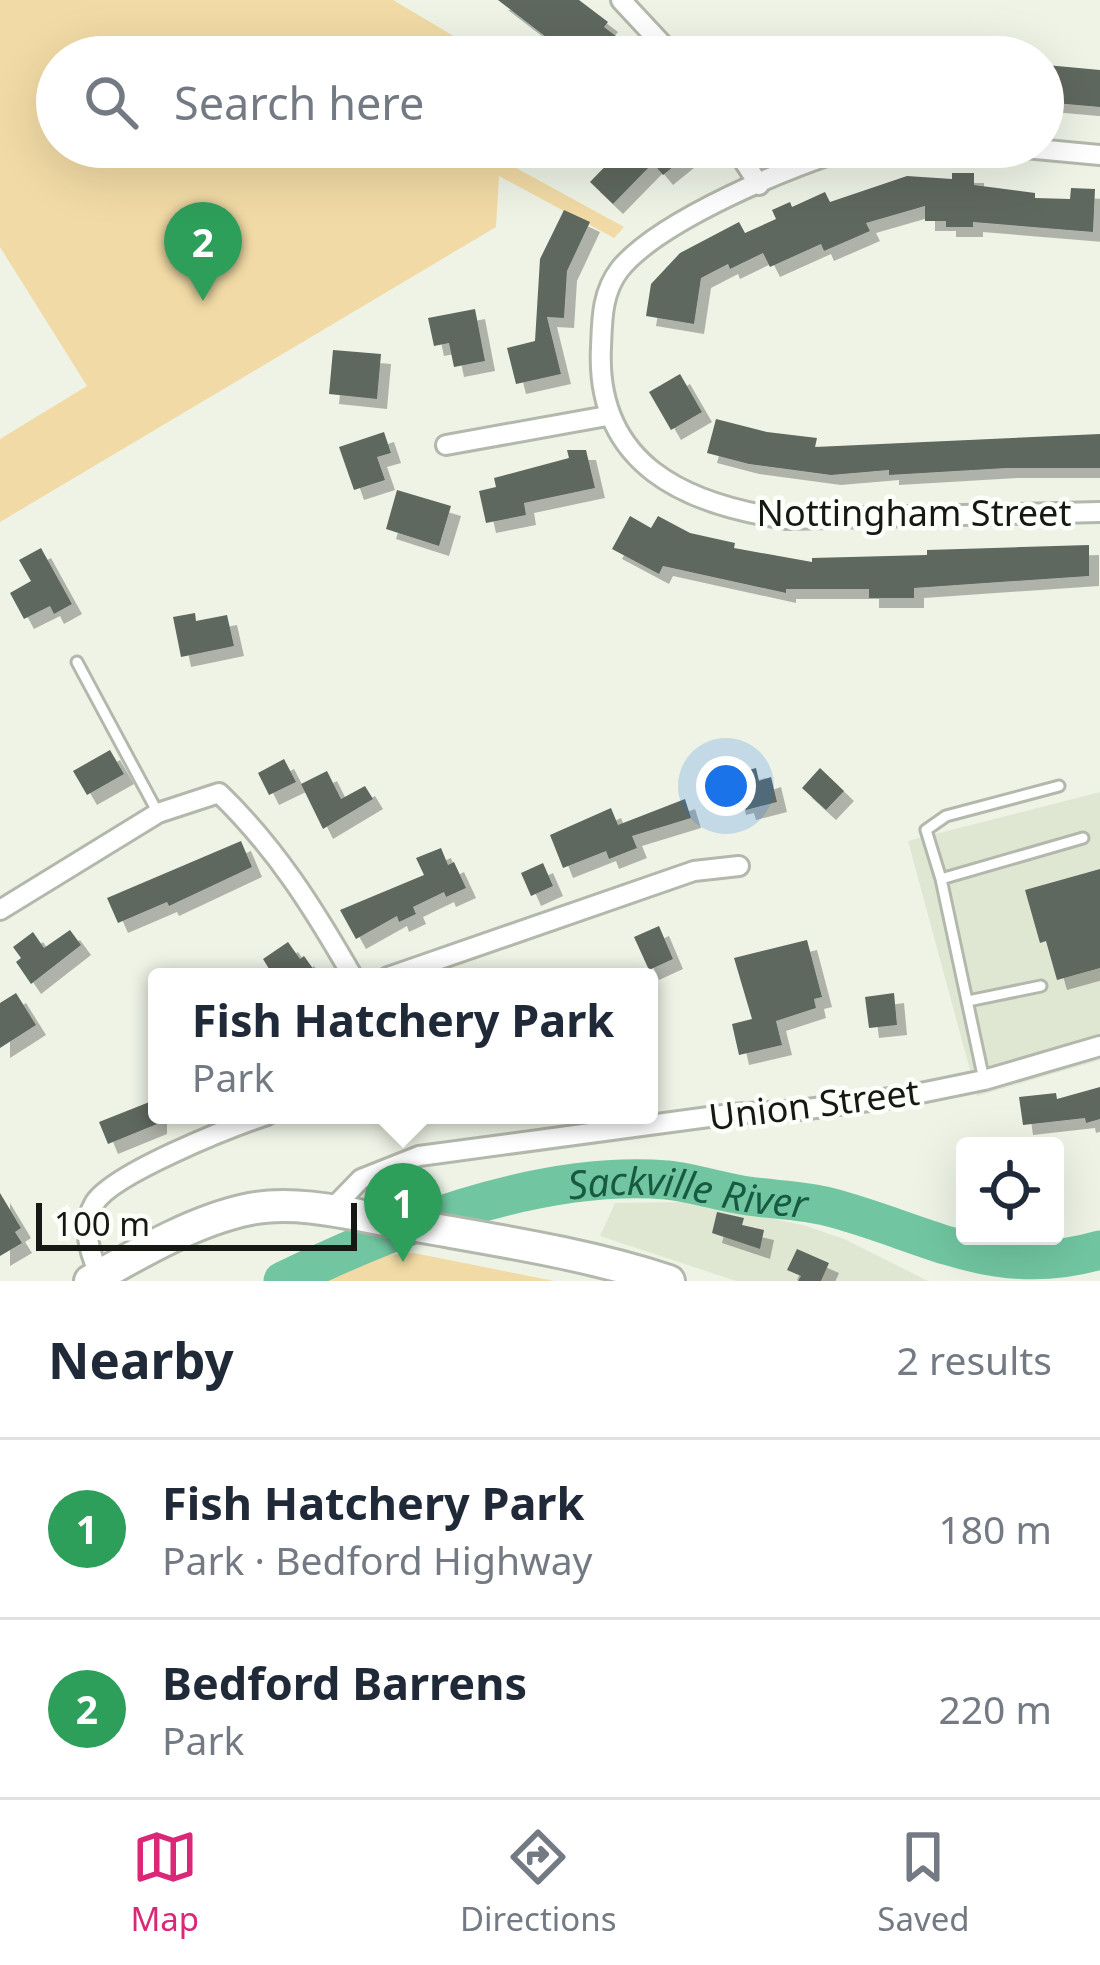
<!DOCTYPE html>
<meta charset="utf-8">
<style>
:root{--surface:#fff;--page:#f2f2f3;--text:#1f2937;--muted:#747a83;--line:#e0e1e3;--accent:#db2777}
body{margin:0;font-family:"Noto Sans",sans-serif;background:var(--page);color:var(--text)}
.controls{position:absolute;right:36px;bottom:36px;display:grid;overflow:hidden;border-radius:12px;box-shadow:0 12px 48px #0002}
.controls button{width:108px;height:108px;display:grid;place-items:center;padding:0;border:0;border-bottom:3px solid var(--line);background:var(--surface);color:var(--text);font:60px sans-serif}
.scale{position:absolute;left:36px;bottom:30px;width:321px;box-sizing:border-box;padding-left:12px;border:6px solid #161813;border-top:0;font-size:33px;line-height:42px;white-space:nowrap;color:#161813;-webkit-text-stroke:9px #fdfffa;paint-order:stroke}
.you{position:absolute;left:726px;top:786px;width:42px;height:42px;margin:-30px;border:9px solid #fff;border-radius:50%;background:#1a73e8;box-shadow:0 0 0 18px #1a73e833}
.badge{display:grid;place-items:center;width:78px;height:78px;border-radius:50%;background:var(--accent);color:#fff;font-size:39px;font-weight:700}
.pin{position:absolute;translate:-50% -99px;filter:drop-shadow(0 3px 6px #0008)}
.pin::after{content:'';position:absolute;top:63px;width:42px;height:36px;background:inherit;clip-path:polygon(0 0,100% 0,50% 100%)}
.popup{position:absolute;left:148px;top:968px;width:510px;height:156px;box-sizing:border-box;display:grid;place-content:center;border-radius:12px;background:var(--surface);filter:drop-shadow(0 3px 9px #0005);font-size:39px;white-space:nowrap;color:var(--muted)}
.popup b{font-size:45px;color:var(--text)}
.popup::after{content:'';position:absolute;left:50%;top:100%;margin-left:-24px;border:24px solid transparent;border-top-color:var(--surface)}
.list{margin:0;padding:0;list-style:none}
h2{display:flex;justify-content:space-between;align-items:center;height:156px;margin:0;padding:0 48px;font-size:51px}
h2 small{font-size:39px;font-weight:400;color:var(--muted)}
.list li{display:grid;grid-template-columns:78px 1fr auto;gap:36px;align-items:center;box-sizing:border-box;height:180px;padding:0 48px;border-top:3px solid var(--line)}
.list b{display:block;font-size:45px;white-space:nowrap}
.list p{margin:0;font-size:39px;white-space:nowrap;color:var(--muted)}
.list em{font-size:39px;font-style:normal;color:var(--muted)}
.icon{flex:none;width:66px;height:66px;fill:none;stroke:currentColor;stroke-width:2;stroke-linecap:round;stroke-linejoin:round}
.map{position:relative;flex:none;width:1100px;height:1281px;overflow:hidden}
.search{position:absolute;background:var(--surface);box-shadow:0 12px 48px #0002;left:36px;right:36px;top:36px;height:132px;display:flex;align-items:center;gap:30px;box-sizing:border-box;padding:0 42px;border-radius:66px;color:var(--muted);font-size:45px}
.sheet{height:516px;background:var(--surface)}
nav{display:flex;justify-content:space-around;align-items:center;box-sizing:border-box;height:168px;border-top:3px solid var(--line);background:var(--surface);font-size:33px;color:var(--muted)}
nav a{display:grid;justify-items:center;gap:6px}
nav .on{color:var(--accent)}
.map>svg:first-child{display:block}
.built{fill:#dfe7d3}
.green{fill:#f1daa5}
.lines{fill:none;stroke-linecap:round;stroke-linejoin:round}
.river{stroke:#71c6a1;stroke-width:39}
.building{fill:#5e685e;filter:url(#shadow)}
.service-casing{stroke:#b3b8ac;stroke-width:15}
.minor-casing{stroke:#b3b8ac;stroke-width:24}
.primary-casing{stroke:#b3b8ac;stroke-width:36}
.service{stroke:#fff;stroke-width:9}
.minor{stroke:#fff;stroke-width:18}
.primary{stroke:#fff;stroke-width:30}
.labels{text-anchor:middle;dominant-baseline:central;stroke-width:9;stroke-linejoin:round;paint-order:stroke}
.street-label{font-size:36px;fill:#161813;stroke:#fdfffa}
.water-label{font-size:39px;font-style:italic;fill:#175a42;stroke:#fdfffa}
</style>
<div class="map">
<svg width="1100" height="1281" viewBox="0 0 1100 1281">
<defs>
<filter id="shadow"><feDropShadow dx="10" dy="10" stdDeviation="0" flood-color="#0004"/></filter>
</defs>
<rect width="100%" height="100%" fill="#eef3e6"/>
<path class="built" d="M 1100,792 L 1100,1060 L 977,1096 L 908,841 Z
M 688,1202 L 803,1225 L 844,1239 L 928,1281 L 736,1281 L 600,1236 L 615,1203 Z"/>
<path class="green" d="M 0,0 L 393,0 L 489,57 L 57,57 L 57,147 L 501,147 L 500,159 L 624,227 L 614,238 L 499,176 L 496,227 L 0,522 L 0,439 L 87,386 L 0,247 Z
M 414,1253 L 554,1281 L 299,1281 L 354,1257 Z"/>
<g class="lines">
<path class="river" id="s1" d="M 283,1281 C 395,1226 540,1170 667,1180 C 694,1183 721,1192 748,1196 C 775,1200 803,1200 829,1207 C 926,1232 994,1281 1100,1250"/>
</g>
<path class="building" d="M 498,0 L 579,0 L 608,22 L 604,27 L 629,46 L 621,57 L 572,57 Z
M 1046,65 L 1100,70 L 1100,107 L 1043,102 Z
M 624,147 L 675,147 L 684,158 L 663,175 L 653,163 L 613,204 L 590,182 Z
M 952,173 L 974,173 L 974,185 L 1035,193 L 1035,198 L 1070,199 L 1071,188 L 1095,189 L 1093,232 L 973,222 L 973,227 L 946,227 L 946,221 L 925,221 L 925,206 L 866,223 L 870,231 L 824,251 L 821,244 L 770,267 L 763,253 L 730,269 L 728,264 L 701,278 L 694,324 L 646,316 L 651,284 L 680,253 L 739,222 L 745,233 L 776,219 L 772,210 L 790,202 L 792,207 L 825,192 L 830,202 L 907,176 L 952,179 Z
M 564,210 L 590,222 L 567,271 L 564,318 L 547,317 L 561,374 L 516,384 L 507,348 L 535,341 L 540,259 Z
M 475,309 L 485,361 L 454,367 L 449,343 L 434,346 L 428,318 Z
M 333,350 L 381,354 L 377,399 L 329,394 Z
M 680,374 L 702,412 L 671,430 L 649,392 Z
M 716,419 L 767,432 L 817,438 L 815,447 L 1100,434 L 1100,468 L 1007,468 L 889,475 L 889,470 L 831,475 L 749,464 L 707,453 Z
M 384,432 L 391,453 L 377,457 L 385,480 L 354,490 L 339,447 Z
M 567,450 L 586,450 L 595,488 L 524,503 L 526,515 L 486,523 L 479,491 L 496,487 L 494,478 L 569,458 Z
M 397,490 L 451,506 L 439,546 L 386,529 Z
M 630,516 L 651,528 L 658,516 L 690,533 L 735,543 L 734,548 L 812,562 L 812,558 L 927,555 L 927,550 L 1089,545 L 1089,576 L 914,588 L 914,598 L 869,598 L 869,589 L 786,589 L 786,593 L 663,566 L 659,574 L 612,549 Z
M 41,548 L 72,604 L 54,614 L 50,606 L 24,619 L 10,593 L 31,581 L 19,560 Z
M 195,613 L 196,621 L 227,615 L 234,646 L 181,657 L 173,617 Z
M 110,750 L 124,774 L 87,795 L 73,771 Z
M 284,759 L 296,782 L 269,795 L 258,773 Z
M 756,768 L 759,781 L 771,777 L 777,802 L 746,810 L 744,803 L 736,805 L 729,775 Z
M 820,768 L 844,791 L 826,810 L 802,788 Z
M 327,771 L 341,799 L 365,786 L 373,799 L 323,829 L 301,784 Z
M 685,799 L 691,818 L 632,836 L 637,848 L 609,859 L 606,851 L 563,868 L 550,835 L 611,808 L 618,825 Z
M 241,841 L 252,867 L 169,906 L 167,902 L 118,923 L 107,898 Z
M 441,848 L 448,865 L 454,862 L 466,888 L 446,897 L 444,892 L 413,907 L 416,914 L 399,922 L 397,916 L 356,939 L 340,910 L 424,875 L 416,858 Z
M 543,863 L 553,886 L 531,896 L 521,873 Z
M 1100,869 L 1100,968 L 1057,980 L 1046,941 L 1040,943 L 1025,890 Z
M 659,926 L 673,959 L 649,970 L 634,937 Z
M 70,930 L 81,945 L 31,984 L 16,962 L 21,958 L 13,947 L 33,932 L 44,948 Z
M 807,940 L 822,997 L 814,999 L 816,1008 L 776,1021 L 782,1045 L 739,1055 L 732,1024 L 752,1019 L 734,958 Z
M 288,942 L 300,959 L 304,956 L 319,977 L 274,977 L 263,959 Z
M 16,993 L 36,1025 L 0,1048 L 0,1003 Z
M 894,993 L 897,1025 L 869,1028 L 865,997 Z
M 1100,1087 L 1100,1119 L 1086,1123 L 1085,1118 L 1023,1125 L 1019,1097 L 1056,1093 L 1057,1099 Z
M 157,1099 L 157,1124 L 108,1144 L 99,1122 Z
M 0,1193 L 21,1228 L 15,1232 L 22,1243 L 0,1256 Z
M 717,1212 L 744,1218 L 742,1225 L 764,1230 L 760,1249 L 712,1233 Z
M 797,1249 L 829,1263 L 821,1281 L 798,1281 L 801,1276 L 787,1270 Z"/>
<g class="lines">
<g class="service-casing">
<path id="service" d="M 77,662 L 158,813
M 941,879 L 1083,838
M 968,1001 L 1041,986
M 984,1080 L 941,879 L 926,830 L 946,816 L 1059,786"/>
</g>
<g class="minor-casing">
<path id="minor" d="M 621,0 L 674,57
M 735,147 L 759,185
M 855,147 C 794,164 660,220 620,269 C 602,292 602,319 601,347 C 595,465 686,505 787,519 L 1100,512
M 1015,147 L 1100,155
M 446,445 L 607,416
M 0,910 L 158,813 L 219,793 C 276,848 314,909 353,977
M 388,977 L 694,871 L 739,866
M 329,1212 L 361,1179 L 419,1156 L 731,1114 L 800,1110 L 906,1096 L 984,1080 L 1100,1046
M 100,1275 C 90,1255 81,1226 94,1204 C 111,1174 231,1127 267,1115"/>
</g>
<g class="primary-casing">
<path id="primary" d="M 90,1281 C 139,1253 195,1220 250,1209 C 299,1199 358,1216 406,1224 C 494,1240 584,1253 669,1281"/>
</g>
<use href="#service" class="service"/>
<use href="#minor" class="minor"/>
<use href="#primary" class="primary"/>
</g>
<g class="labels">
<g class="street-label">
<text x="914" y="512">Nottingham Street</text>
<text transform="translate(814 1104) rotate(-7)">Union Street</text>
</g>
<g class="water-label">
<text stroke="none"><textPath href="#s1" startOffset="423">Sackville River</textPath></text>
</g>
</g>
</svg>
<div class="controls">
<button><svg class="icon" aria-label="locate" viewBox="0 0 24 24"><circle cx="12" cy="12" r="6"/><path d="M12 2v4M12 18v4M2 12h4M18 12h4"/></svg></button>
</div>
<div class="scale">100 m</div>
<div class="you"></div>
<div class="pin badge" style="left:403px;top:1262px;background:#2e9e5b">1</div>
<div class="popup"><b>Fish Hatchery Park</b>Park</div>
<div class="pin badge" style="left:203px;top:301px;background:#2e9e5b">2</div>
<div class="search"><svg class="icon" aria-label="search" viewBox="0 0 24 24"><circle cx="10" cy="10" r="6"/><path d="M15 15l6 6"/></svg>Search here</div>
</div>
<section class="sheet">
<h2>Nearby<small>2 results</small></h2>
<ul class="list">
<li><span class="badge" style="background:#2e9e5b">1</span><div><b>Fish Hatchery Park</b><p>Park · Bedford Highway</p></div><em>180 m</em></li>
<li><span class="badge" style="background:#2e9e5b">2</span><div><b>Bedford Barrens</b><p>Park</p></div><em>220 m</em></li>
</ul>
</section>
<nav>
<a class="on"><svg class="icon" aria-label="map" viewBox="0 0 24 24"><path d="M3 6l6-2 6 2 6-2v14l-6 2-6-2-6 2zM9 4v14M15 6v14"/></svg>Map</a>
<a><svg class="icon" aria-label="directions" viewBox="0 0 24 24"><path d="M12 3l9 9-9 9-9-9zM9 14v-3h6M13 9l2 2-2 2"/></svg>Directions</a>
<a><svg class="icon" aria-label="saved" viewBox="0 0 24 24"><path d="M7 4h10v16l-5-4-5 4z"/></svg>Saved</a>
</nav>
